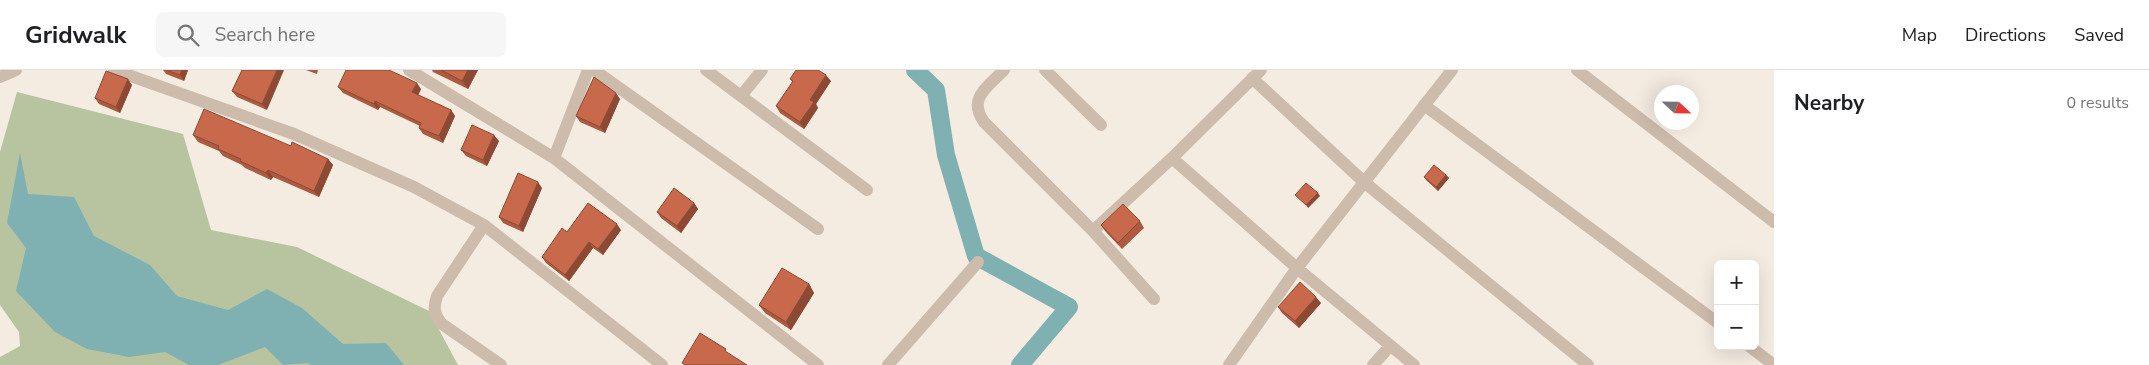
<!DOCTYPE html>
<meta charset="utf-8">
<style>
:root{--surface:#fff;--page:#f6f6f6;--text:#202124;--muted:#757577;--line:#e0e0e0}
body{margin:0;font-family:"Nunito Sans",sans-serif;background:var(--page);color:var(--text)}
.controls{position:absolute;right:15px;bottom:15px;display:grid;overflow:hidden;border-radius:8px;box-shadow:0 5px 20px #0002}
.controls button{width:45px;height:45px;display:grid;place-items:center;padding:0;border:0;border-bottom:1px solid var(--line);background:var(--surface);color:var(--text);font:25px sans-serif}
.compass{position:absolute;left:1654px;top:15px;width:45px;height:45px;border-radius:50%;background:var(--surface);box-shadow:0 5px 20px #0002;rotate:112deg}
.list{margin:0;padding:0;list-style:none}
h2{display:flex;justify-content:space-between;align-items:center;height:65px;margin:0;padding:0 20px;font-size:21px}
h2 small{font-size:16px;font-weight:400;color:var(--muted)}
.icon{flex:none;width:28px;height:28px;fill:none;stroke:currentColor;stroke-width:2;stroke-linecap:round;stroke-linejoin:round}
.map{position:relative;flex:none;width:1774px;height:295px;overflow:hidden}
header{display:flex;align-items:center;gap:30px;box-sizing:border-box;height:70px;padding:0 25px;background:var(--surface);border-bottom:1px solid var(--line)}
header strong{font-size:24px}
nav{display:flex;gap:28px;margin-inline-start:auto;font-size:18px}
.search{width:350px;height:45px;background:var(--page);display:flex;align-items:center;gap:12px;box-sizing:border-box;padding:0 18px;border-radius:8px;color:var(--muted);font-size:19px}
main{display:flex}
aside{flex:1;background:var(--surface)}
.map>svg:first-child{display:block}
.green{fill:#b8c4a0}
.water{fill:#7fb0b2}
.lines{fill:none;stroke-linecap:round;stroke-linejoin:round}
.canal{stroke:#7fb0b2;stroke-width:18}
.street{stroke:#cdbbac;stroke-width:12}
.wall{fill:#ac5a40}
.shaded-wall{fill:#8c4a34}
.building{fill:#c8694b;stroke:#8c4a34}
</style>
<header>
<strong>Gridwalk</strong>
<div class="search"><svg class="icon" aria-label="search" viewBox="0 0 24 24"><circle cx="10" cy="10" r="6"/><path d="M15 15l6 6"/></svg>Search here</div>
<nav><a>Map</a><a>Directions</a><a>Saved</a></nav>
</header>
<main>
<div class="map">
<svg width="1774" height="295" viewBox="0 0 1774 295">
<rect width="100%" height="100%" fill="#f4ebe1"/>
<path class="green" d="M 17,22 L 183,64 L 211,160 L 297,177 L 429,241 L 458,295 L 0,295 L 0,287 L 20,276 L 19,262 L 0,235 L 0,82 Z"/>
<path class="water" d="M 20,83 L 28,124 L 74,127 L 94,166 L 150,195 L 177,226 L 228,240 L 267,219 L 302,238 L 343,274 L 386,273 L 404,295 L 311,295 L 308,293 L 283,295 L 265,277 L 218,295 L 189,295 L 165,282 L 129,287 L 87,279 L 55,262 L 16,221 L 26,178 L 7,153 Z"/>
<g class="lines">
<path class="canal" d="M 915,0 L 936,20 L 946,85 L 976,186 L 1069,237 L 1020,295"/>
<path class="street" d="M 114,0 L 294,64 L 414,117 L 484,155 L 662,295
M 409,0 L 554,88 L 818,295
M 594,0 L 818,159
M 706,0 L 867,120
M 1004,0 C 988,17 967,28 984,52 L 1093,161
M 1045,0 L 1101,55
M 1577,0 L 1774,152
M 0,7 L 16,0
M 1252,8 L 1364,112 L 1588,295
M 741,26 L 762,0
M 1424,35 L 1718,253
M 554,88 L 588,0
M 1172,88 L 1297,198 L 1414,295
M 484,155 L 437,226 C 433,238 434,244 442,254 L 501,295
M 1154,229 L 1093,161 L 1172,88 L 1261,0
M 1749,276 L 1774,295
M 888,295 L 978,192
M 1229,295 L 1297,198 L 1452,0
M 1373,295 L 1390,276"/>
</g>
<path class="wall" d="M 163,0 L 188,0 L 184,11 L 166,4 Z
M 242,0 L 267,40 L 237,27 L 232,21 Z
M 306,0 L 318,0 L 317,4 Z
M 432,0 L 478,0 L 468,19 L 433,2 Z
M 790,9 L 831,11 L 816,34 L 818,38 L 804,59 L 780,43 L 776,36 L 793,12 Z
M 132,15 L 120,43 L 99,34 L 95,28 Z
M 338,17 L 421,19 L 418,25 L 451,40 L 455,46 L 443,73 L 423,64 L 419,58 L 420,56 L 380,37 L 378,40 L 343,23 Z
M 620,29 L 605,63 L 580,52 L 576,46 Z
M 193,65 L 291,76 L 328,89 L 333,95 L 319,127 L 273,107 L 271,110 L 245,98 L 242,95 L 223,86 L 219,81 L 198,72 Z
M 499,71 L 487,96 L 466,86 L 461,80 Z
M 1446,105 L 1449,108 L 1438,121 L 1426,110 L 1424,107 Z
M 542,118 L 523,162 L 503,153 L 499,147 Z
M 694,133 L 698,139 L 681,163 L 661,148 L 657,142 Z
M 1140,151 L 1144,158 L 1122,179 L 1105,161 L 1101,155 Z
M 621,160 L 603,185 L 593,178 L 569,211 L 546,193 L 542,187 L 567,162 Z
M 809,214 L 814,223 L 791,260 L 765,243 L 759,235 Z
M 1321,233 L 1299,258 L 1282,243 L 1278,237 Z"/>
<path class="shaded-wall" d="M 182,0 L 188,0 L 184,11 L 180,5 Z
M 277,0 L 284,0 L 267,40 L 262,34 Z
M 468,0 L 478,0 L 468,19 L 462,11 Z
M 826,5 L 831,11 L 816,34 L 818,38 L 804,59 L 800,52 L 810,30 Z
M 128,9 L 132,15 L 120,43 L 116,37 Z
M 417,13 L 421,19 L 417,28 L 412,22 Z
M 616,23 L 620,29 L 605,63 L 600,57 Z
M 375,31 L 380,37 L 378,40 L 374,34 Z
M 451,40 L 455,46 L 443,73 L 439,66 Z
M 494,65 L 499,71 L 487,96 L 483,90 Z
M 328,89 L 333,95 L 319,127 L 314,121 Z
M 268,100 L 273,107 L 271,110 L 266,103 Z
M 1446,105 L 1449,108 L 1438,121 L 1436,117 Z
M 538,112 L 542,118 L 523,162 L 519,156 Z
M 1318,123 L 1320,126 L 1308,138 L 1306,135 Z
M 694,133 L 698,139 L 681,163 L 677,156 Z
M 617,154 L 621,160 L 603,185 L 598,179 Z
M 589,172 L 593,178 L 569,211 L 565,205 Z
M 809,214 L 814,223 L 791,260 L 786,252 Z
M 1316,227 L 1321,233 L 1299,258 L 1295,251 Z"/>
<path class="building" d="M 166,0 L 182,0 L 180,5 Z
M 242,0 L 277,0 L 262,34 L 232,21 Z
M 346,0 L 389,0 L 417,13 L 412,22 L 451,40 L 439,66 L 419,58 L 421,53 L 375,31 L 374,34 L 338,17 Z
M 441,0 L 468,0 L 462,11 Z
M 796,0 L 818,0 L 826,5 L 810,30 L 814,32 L 800,52 L 776,36 L 793,11 L 790,9 Z
M 106,1 L 128,9 L 116,37 L 95,28 Z
M 594,7 L 616,23 L 600,57 L 576,46 Z
M 204,39 L 291,76 L 292,72 L 328,89 L 314,121 L 268,100 L 266,103 L 240,91 L 241,89 L 218,79 L 219,76 L 193,65 Z
M 472,55 L 494,65 L 483,90 L 461,80 Z
M 1434,95 L 1446,105 L 1436,117 L 1424,107 Z
M 518,103 L 538,112 L 519,156 L 499,147 Z
M 1306,113 L 1318,123 L 1306,135 L 1295,125 Z
M 674,118 L 694,133 L 677,156 L 657,142 Z
M 588,133 L 617,154 L 598,179 L 589,172 L 565,205 L 542,187 L 562,158 L 567,162 Z
M 1123,134 L 1140,151 L 1118,173 L 1101,155 Z
M 782,198 L 809,214 L 786,252 L 759,235 Z
M 1300,212 L 1316,227 L 1295,251 L 1278,237 Z
M 700,263 L 726,279 L 725,281 L 747,295 L 685,295 L 682,293 Z"/>
</svg>
<div class="controls">
<button>+</button>
<button>−</button>
</div>
<svg class="compass" viewBox="-18 -18 36 36"><path d="M0-13l5 13h-10z" fill="#e53935"/><path d="M0 13l5-13h-10z" fill="#757577"/></svg>
</div>
<aside>
<h2>Nearby<small>0 results</small></h2>
<ul class="list">
</ul>
</aside>
</main>
